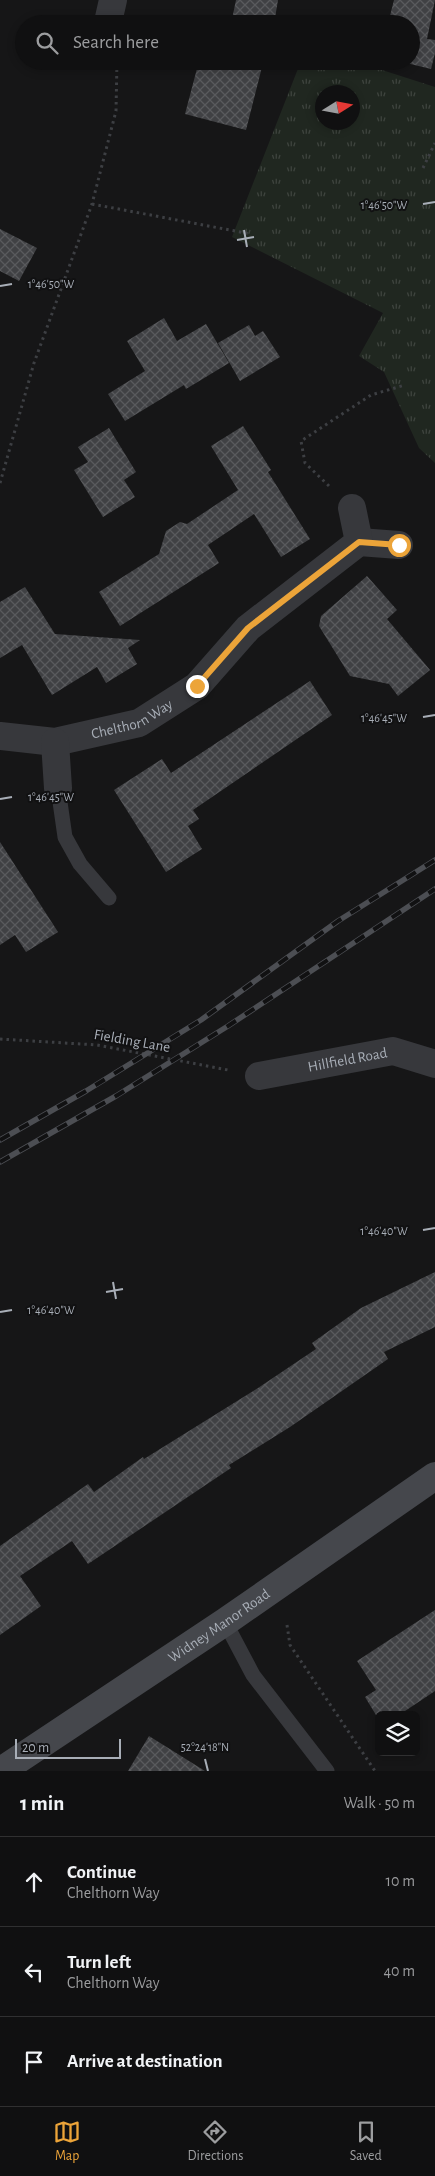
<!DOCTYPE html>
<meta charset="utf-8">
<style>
:root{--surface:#101011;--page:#19191a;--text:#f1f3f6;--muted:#9c9d9f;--line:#303031;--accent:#eca439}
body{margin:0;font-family:"Alegreya Sans",sans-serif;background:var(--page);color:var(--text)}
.controls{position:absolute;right:15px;bottom:15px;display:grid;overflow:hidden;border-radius:8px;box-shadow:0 2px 8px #0003}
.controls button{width:45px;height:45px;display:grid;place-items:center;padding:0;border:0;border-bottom:1px solid var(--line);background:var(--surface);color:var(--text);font:25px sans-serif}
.compass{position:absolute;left:315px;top:85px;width:45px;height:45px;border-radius:50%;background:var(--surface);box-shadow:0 2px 8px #0003;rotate:79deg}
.scale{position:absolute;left:15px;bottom:12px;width:106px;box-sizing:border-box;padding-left:5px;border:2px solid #a8aeb7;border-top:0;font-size:14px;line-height:18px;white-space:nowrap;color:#a8aeb7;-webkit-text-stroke:4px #111112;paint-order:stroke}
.stop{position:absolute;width:15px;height:15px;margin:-11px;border:4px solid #eca439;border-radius:50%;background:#fff}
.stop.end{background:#eca439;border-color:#fff;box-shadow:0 1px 5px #0008}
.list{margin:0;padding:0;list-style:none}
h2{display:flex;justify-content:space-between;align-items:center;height:65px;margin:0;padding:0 20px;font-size:21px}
h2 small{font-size:16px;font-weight:400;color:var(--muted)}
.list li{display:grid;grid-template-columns:32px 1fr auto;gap:15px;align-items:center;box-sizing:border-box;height:90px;padding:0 20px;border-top:1px solid var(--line)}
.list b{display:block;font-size:19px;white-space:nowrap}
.list p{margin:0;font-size:16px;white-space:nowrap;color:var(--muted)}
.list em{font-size:16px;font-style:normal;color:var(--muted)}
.icon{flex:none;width:28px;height:28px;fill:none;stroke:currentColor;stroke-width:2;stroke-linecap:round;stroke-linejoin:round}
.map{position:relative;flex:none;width:435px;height:1771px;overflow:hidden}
.search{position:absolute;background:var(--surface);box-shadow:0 2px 8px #0003;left:15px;right:15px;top:15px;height:55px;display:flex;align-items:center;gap:12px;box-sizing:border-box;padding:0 18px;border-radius:28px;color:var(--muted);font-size:19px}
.sheet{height:335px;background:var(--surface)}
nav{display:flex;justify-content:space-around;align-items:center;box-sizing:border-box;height:70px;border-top:1px solid var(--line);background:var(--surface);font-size:14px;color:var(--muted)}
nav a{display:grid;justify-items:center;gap:2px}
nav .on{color:var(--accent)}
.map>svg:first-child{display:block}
.grass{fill:url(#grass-tufts);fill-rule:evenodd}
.building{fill:url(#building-cross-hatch)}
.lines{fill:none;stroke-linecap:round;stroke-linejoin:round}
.path{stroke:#3d3f43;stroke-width:3;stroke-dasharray:2.5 4;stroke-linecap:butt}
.lane{stroke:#37383c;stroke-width:15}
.street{stroke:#37383c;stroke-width:28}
.secondary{stroke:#45474c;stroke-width:28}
.rail-casing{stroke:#4c4e53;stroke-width:5.5}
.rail{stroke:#111112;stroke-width:4;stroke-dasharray:11;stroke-linecap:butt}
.route{stroke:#eca439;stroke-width:6}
.ticks{fill:none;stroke:#a8aeb7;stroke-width:2}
.labels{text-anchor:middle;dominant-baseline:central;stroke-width:4;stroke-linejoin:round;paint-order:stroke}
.street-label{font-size:15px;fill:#a8aeb7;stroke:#111112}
.ticks-label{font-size:12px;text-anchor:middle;fill:#a8aeb7;stroke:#111112;stroke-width:4;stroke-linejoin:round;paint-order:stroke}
</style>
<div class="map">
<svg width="435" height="1771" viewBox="0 0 435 1771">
<defs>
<pattern id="grass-tufts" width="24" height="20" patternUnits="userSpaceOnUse" patternTransform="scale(1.25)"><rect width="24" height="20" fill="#202720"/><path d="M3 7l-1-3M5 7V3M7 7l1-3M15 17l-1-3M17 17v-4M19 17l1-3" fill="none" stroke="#3e443e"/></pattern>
<pattern id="building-cross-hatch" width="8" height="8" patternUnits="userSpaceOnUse" patternTransform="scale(1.25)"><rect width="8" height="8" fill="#404144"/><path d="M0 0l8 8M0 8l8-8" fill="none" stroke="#595a5d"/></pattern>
</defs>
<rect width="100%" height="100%" fill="#161617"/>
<path class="grass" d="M 301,61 L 354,61 L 435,87 L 435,463 L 419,448 L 384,372 L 359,356 L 383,313 L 232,237 ZM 322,92 L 352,92 L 352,122 L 322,122 Z"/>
<path class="building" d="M 236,0 L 278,0 L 274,24 L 231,24 Z
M 394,0 L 435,0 L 427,39 L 435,40 L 435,53 L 431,69 L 398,61 L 411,61 L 411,24 L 388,24 Z
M 199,61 L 266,61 L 265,68 L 262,67 L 246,130 L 185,114 Z
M 0,229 L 37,248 L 19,281 L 0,271 Z
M 164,318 L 177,341 L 206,324 L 229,363 L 186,389 L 184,385 L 125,421 L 108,394 L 145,371 L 127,341 Z
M 249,325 L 255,336 L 263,331 L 280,357 L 240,381 L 218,343 Z
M 243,426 L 271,470 L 268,472 L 310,539 L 281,557 L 254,514 L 208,545 L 219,563 L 120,626 L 99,592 L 159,554 L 166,531 L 180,522 L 187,524 L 238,490 L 211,446 Z
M 109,428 L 136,472 L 124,480 L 135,497 L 103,517 L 74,470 L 88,462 L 78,447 Z
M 367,576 L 397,610 L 387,619 L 430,670 L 398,696 L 389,684 L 350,676 L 319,626 L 321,616 Z
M 25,587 L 55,634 L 140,640 L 128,648 L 137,664 L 106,683 L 97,667 L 52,695 L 22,645 L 0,658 L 0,602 Z
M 310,681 L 332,715 L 193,810 L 199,819 L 188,826 L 202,849 L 166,872 L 114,790 L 162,759 L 171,773 Z
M 0,842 L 58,932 L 26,952 L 15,935 L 0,945 Z
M 435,1272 L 435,1327 L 384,1352 L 388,1359 L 290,1427 L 229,1465 L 231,1468 L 88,1564 L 72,1541 L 20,1576 L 41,1606 L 0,1635 L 0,1546 L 88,1484 L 94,1492 L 143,1457 L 144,1459 L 258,1388 L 316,1349 L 312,1343 L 361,1308 Z
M 435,1610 L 435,1691 L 399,1715 L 376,1715 L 365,1697 L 376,1690 L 357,1661 Z
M 149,1736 L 205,1771 L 128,1771 Z"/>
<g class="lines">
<path class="path" d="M 423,168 L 435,143
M 92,204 L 251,234
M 0,483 L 34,363 L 92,204 L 116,111 L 117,61
M 329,486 L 305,463 L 301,441 L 371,395 L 405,385
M 0,1039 L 97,1045 L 228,1070
M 287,1625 L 290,1645 L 375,1771"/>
<path class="lane" d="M 58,788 L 65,837 L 80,864 L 109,898
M 225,1622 L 253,1675 L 327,1771"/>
<g class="street">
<path d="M 108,22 L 113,0"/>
<path d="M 359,542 L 399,545"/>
<path id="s1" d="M 0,736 L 55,742 L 139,723 L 197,686 L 248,628 L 359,542 L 352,508"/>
<path d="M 55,742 L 58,788"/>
<path id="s2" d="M 259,1076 L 393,1051 L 435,1064"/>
</g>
<path class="secondary" id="s3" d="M 1,1771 L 225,1622 L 435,1476"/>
<g class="rail-casing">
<path id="rail" d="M 0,1140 L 86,1091 L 201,1020 L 338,921 L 435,860
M 0,1162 L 116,1096 L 228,1026 L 435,889"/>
</g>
<use href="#rail" class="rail"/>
</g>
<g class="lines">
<path class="route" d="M 197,686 L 248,628 L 359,542 L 399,545"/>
</g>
<path class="ticks" d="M 423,204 L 435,202M 244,230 L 247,247M 237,240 L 254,237M 0,286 L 12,284M 423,717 L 435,715M 0,799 L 12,797M 423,1230 L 435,1228M 113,1282 L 116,1299M 106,1292 L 123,1289M 0,1312 L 12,1310M 205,1759 L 208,1771"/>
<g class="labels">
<g class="street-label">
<text stroke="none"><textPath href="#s1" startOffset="136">Chelthorn Way</textPath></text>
<text transform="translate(132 1041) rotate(10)">Fielding Lane</text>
<text stroke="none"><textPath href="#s2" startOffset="90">Hillfield Road</textPath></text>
<text stroke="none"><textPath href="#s3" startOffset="262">Widney Manor Road</textPath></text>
</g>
</g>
<g class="ticks-label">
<text x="384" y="209">1°46'50"W</text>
<text x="51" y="288">1°46'50"W</text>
<text x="384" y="722">1°46'45"W</text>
<text x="51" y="801">1°46'45"W</text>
<text x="384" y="1235">1°46'40"W</text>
<text x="51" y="1314">1°46'40"W</text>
<text x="205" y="1751">52°24'18"N</text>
</g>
</svg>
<div class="controls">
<button><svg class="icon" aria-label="layers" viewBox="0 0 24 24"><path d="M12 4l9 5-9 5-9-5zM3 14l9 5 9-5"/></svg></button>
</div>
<svg class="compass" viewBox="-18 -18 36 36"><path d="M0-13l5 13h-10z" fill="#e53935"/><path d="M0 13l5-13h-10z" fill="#9c9d9f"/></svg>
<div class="scale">20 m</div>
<div class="stop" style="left:399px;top:545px"></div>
<div class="stop end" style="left:197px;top:686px"></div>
<div class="search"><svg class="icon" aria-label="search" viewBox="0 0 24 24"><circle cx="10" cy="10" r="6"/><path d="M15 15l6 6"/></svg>Search here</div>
</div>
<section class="sheet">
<h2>1 min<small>Walk · 50 m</small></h2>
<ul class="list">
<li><svg class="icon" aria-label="ahead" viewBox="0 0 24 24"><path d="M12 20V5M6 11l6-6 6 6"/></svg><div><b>Continue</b><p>Chelthorn Way</p></div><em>10 m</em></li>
<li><svg class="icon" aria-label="left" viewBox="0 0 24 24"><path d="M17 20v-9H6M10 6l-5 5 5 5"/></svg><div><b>Turn left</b><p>Chelthorn Way</p></div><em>40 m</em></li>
<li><svg class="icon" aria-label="arrive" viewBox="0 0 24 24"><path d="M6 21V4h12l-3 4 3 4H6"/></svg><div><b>Arrive at destination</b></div></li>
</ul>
</section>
<nav>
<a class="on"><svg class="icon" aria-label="map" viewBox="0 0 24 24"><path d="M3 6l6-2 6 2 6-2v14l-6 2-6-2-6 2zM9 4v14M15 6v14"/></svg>Map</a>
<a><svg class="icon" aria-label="directions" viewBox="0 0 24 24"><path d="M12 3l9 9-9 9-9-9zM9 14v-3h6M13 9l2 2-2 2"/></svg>Directions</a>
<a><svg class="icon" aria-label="saved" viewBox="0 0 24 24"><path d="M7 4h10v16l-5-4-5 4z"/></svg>Saved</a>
</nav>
